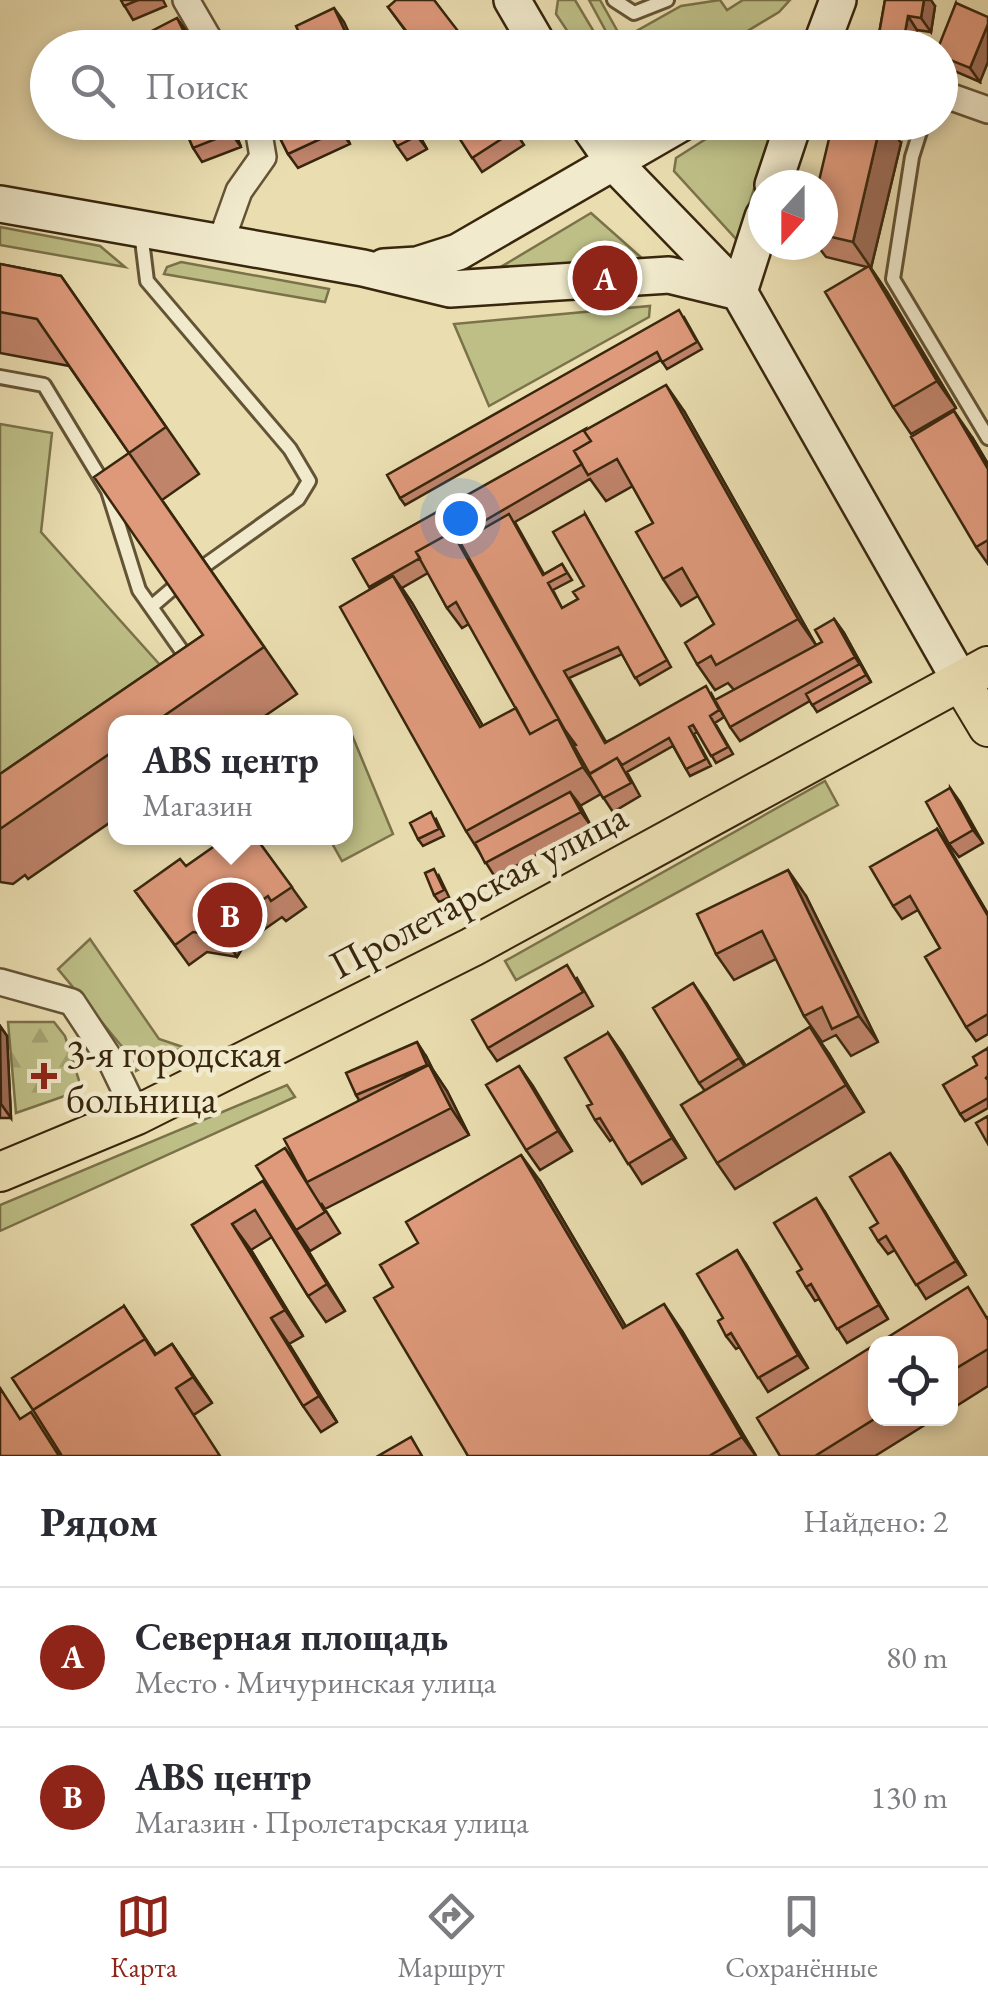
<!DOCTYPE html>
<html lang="ru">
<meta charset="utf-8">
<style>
:root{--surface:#fff;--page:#f2f2f3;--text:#2b2b33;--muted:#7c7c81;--line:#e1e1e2;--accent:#8f2418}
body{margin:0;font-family:"EB Garamond",serif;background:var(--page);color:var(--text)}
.controls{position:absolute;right:30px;bottom:30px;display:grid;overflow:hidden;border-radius:20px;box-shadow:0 5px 15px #0003}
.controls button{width:90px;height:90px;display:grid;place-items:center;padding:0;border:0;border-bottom:2px solid var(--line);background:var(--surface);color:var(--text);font:50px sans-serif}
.compass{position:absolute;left:748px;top:170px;width:90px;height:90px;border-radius:50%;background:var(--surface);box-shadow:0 5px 15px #0003;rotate:201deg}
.you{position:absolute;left:460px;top:518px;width:35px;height:35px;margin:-25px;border:8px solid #fff;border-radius:50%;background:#1a73e8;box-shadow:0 0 0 15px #1a73e833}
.badge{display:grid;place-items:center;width:65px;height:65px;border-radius:50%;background:var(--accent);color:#fff;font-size:32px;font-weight:700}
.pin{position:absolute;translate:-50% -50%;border:5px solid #fff;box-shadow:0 2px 10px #0006}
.popup{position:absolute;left:108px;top:715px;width:245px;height:130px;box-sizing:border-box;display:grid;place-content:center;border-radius:20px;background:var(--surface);filter:drop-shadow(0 2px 8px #0005);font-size:32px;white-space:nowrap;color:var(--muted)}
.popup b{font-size:38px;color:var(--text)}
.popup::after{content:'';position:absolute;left:50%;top:100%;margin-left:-20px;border:20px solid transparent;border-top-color:var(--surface)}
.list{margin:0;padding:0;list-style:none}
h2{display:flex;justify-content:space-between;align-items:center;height:130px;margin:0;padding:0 40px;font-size:42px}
h2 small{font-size:32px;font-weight:400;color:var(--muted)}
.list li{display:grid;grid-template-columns:65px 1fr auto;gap:30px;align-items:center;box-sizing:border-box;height:140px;padding:0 40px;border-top:2px solid var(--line)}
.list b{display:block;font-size:38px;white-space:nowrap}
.list p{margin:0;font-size:32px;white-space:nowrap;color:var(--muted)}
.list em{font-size:32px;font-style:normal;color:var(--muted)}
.icon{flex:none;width:55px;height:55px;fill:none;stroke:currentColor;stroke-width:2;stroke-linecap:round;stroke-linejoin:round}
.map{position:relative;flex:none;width:988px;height:1456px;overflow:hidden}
.search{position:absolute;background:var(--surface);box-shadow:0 5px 15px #0003;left:30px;right:30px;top:30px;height:110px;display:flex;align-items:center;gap:25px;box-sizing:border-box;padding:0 35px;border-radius:55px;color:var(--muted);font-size:38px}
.sheet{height:410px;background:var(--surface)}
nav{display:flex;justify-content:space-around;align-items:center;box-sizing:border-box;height:140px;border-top:2px solid var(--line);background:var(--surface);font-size:28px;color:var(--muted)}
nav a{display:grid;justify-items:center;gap:5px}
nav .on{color:var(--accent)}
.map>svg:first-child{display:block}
.green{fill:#bebf87;stroke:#7b724a;stroke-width:2.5}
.forest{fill:url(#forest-firs);stroke:#7b724a;stroke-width:2.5}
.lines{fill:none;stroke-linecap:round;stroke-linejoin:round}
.lane-casing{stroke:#645436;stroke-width:18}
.street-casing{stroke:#645436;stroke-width:30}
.secondary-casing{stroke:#38260d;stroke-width:40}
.primary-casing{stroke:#38260d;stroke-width:42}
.lane{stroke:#f1eacc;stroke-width:12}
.street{stroke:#f1eacc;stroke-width:25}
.secondary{stroke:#f1eacc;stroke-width:35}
.primary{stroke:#eadeb1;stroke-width:38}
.wall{fill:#c0846b;stroke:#38260d;stroke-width:2.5;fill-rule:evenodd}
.shaded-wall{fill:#9c6c57;stroke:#38260d;stroke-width:2.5}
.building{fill:#df9a7c;stroke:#38260d;stroke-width:2.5}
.poi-dot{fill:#8f2418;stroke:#f1eacc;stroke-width:4}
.labels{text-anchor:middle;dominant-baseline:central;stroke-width:9;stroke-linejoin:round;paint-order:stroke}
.street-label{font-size:40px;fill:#38260d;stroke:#f1eacc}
.poi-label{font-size:40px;fill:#38260d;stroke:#f1eacc;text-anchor:start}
</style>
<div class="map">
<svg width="988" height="1456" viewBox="0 0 988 1456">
<defs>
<pattern id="forest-firs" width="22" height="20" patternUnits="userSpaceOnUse" patternTransform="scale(2.5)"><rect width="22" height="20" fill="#bebf87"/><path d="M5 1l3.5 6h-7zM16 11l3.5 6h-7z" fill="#a4a473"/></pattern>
</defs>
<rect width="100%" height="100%" fill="#eadeb1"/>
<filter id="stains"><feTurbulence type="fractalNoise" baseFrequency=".002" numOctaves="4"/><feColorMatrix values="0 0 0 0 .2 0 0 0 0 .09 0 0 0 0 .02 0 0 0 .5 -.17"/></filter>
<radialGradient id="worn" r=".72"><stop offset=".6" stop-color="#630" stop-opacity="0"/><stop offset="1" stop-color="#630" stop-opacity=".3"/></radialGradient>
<path class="green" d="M 558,0 L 575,0 L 603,47 L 578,47 L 556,14 Z
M 589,0 L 600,0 L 622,39 L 681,6 L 720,0 L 727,10 L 743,0 L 790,0 L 779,12 L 721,47 L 615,48 Z
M 731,123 L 776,123 L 737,240 L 674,171 L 676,158 Z
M 591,213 L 644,260 L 497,271 L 499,268 Z
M 0,227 L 100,246 L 125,267 L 0,245 Z
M 181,262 L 329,289 L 325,302 L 164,274 L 167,267 Z
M 650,306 L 649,317 L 489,406 L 454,324 Z
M 0,424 L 52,433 L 41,532 L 169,675 L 0,783 Z
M 347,723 L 393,834 L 342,861 L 329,838 L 345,838 Z
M 825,781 L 838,805 L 516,980 L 505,961 Z
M 90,939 L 159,1039 L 183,1047 L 136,1071 L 133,1060 L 58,969 Z
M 287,1085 L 295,1097 L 0,1231 L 0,1205 Z"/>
<path class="forest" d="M 8,1022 L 54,1022 L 65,1036 L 82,1090 L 16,1113 Z"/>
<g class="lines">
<g class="lane-casing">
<path id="lane" d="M 614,0 L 634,13 L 667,0
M 923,122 L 912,157 L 893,279 L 988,438
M 141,232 L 147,281 L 290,449 L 309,481 L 298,499 L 207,564
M 0,377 L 44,385 L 108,491 L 139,590 L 191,664
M 151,607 L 172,589"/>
</g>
<g class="street-casing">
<path id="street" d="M 186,0 L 214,48
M 940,93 L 988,110
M 220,244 L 239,191 L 263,157 L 257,122
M 0,982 L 72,1002 L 111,1061 L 137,1115"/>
</g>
<g class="secondary-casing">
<path id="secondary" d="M 512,0 L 540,48
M 820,48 L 838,0
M 586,122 L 616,165 L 739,292 L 961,682
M 773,185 L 794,122
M 0,204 L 363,268 L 450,289 L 669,275 L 739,292
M 384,267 L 417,265 L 458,252 L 683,122
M 739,292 L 763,217"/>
</g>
<g class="primary-casing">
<path id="primary" d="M 961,682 L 988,727
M 0,1172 L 137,1115 L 472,947 L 988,666"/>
</g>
<use href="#lane" class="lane"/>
<use href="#street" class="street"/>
<use href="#secondary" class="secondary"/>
<use href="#primary" class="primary"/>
</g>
<path class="wall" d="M 121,0 L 163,0 L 166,6 L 133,20 Z
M 434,0 L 469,48 L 418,48 L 388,7 Z
M 885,0 L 935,6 L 931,32 L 917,30 L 914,48 L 889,48 L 879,34 Z
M 956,3 L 980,82 L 945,67 L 940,61 L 940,48 Z
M 182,122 L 231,122 L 241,147 L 202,162 L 193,148 Z
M 272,122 L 339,122 L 350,144 L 298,168 L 288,154 Z
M 412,122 L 427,149 L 407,160 L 397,146 Z
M 449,122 L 509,122 L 524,145 L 482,172 Z
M 901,143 L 871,268 L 887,292 L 956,408 L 911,434 L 893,407 L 867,267 L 826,257 L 817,245 L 823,245 L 823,185 Z
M 0,264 L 61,276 L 199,474 L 162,500 L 297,694 L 256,722 L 115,722 L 115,819 L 28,879 L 25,875 L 13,884 L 0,882 L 0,774 L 203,635 L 129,453 L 69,366 L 0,353 Z
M 684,317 L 702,349 L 667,369 L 661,360 L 405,505 L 400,498 Z
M 684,411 L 816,645 L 822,642 L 834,619 L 844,633 L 871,682 L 817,712 L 810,701 L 740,741 L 730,727 L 734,690 L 728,683 L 715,690 L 697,664 L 714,624 L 698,596 L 681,606 L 663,579 L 653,523 L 633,486 L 606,501 L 590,479 L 515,522 L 544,574 L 562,564 L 572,580 L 553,590 L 562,608 L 578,599 L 584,586 L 585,514 L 671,667 L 640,685 L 622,654 L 569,678 L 606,742 L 711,693 L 724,717 L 715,723 L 733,754 L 716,763 L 698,732 L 694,734 L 711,766 L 690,776 L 673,746 L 627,772 L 640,796 L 613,812 L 601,794 L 580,806 L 591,826 L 495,877 L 466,831 L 371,589 L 353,559 L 586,430 ZM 428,573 L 447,608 L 462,628 L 469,624 L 517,710 L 483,726 L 412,603 L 402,588 Z
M 972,437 L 988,464 L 988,564 L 976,547 Z
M 950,788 L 983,843 L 959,857 L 949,844 Z
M 436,819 L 444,836 L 423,846 L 418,839 Z
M 937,829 L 988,914 L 988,1034 L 976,1041 L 966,1027 L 940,948 L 918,910 L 902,919 L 893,906 Z
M 256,838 L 306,907 L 286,921 L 282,917 L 246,942 L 237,957 L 207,952 L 189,965 L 135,891 L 186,866 Z
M 439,876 L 449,897 L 439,902 L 434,895 Z
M 806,896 L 878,1042 L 851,1056 L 836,1035 L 822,1042 L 804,1016 L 776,959 L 734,980 L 716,954 Z
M 577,978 L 593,1006 L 497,1061 L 488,1048 Z
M 707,1004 L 746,1066 L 810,1027 L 829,1054 L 864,1112 L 735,1189 L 717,1163 L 705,1091 L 699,1083 Z
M 0,1026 L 7,1036 L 11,1118 L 0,1118 Z
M 608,1033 L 622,1053 L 686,1158 L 642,1184 L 613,1139 L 610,1141 L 595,1120 L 592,1104 Z
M 988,1048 L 988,1108 L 965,1121 L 960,1114 L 977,1065 Z
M 426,1056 L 433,1070 L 447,1091 L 469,1135 L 325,1209 L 321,1203 L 340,1233 L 310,1251 L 296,1230 L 285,1148 L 298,1166 L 359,1100 L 356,1095 Z
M 519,1066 L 572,1151 L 540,1170 L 526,1150 Z
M 900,1167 L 966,1275 L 926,1299 L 895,1250 L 888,1254 L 878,1241 Z
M 263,1181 L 282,1208 L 345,1311 L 326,1322 L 308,1296 L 272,1237 L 251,1250 L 303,1336 L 289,1344 L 337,1422 L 321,1432 L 303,1406 L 192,1225 Z
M 540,1181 L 626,1327 L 682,1331 L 756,1456 L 468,1456 L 393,1287 Z
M 825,1212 L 888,1319 L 847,1343 L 819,1299 L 815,1301 L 806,1287 L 802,1269 Z
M 746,1264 L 808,1368 L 768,1392 L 740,1347 L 736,1349 L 726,1336 L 723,1318 Z
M 124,1306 L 156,1354 L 172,1344 L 212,1403 L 195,1414 L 62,1456 Z
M 988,1317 L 988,1386 L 950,1410 L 950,1344 Z
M 876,1418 L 936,1418 L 875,1456 L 780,1456 Z"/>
<path class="shaded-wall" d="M 924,0 L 931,0 L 935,6 L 931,32 L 921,18 Z
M 334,8 L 344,22 L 356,48 L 353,48 L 351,44 Z
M 908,16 L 917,30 L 914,48 L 910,48 L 904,38 Z
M 177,18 L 187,32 L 195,48 L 192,48 Z
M 988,24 L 988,62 L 980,82 L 970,68 Z
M 227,122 L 231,122 L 241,147 L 231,133 Z
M 336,122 L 339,122 L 350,144 L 340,130 Z
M 410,122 L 412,122 L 427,149 L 417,136 Z
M 881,122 L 886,122 L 901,143 L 871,268 L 853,242 Z
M 869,266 L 887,292 L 956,408 L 937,381 Z
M 666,385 L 684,411 L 816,645 L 798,619 Z
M 954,411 L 972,437 L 988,464 L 988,469 Z
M 452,532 L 466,552 L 602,794 L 583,767 Z
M 393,576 L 412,603 L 499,754 L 480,727 Z
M 834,619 L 844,633 L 871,682 L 855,657 Z
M 950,788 L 960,802 L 983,843 L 973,830 Z
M 570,792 L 580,805 L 591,826 L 581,812 Z
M 937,829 L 946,842 L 988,914 L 988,916 Z
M 788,870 L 806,896 L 878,1042 L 859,1016 Z
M 232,922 L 246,942 L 237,957 L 223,936 Z
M 693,983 L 707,1004 L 753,1079 L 739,1058 Z
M 0,1026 L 7,1036 L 11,1118 L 1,1104 Z
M 810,1027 L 829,1054 L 864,1112 L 846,1085 Z
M 608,1033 L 622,1053 L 686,1158 L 672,1138 Z
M 417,1042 L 426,1056 L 433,1070 L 447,1091 L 469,1135 L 451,1108 L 427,1065 Z
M 519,1066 L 533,1086 L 572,1151 L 558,1131 Z
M 890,1153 L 900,1167 L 966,1275 L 956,1261 Z
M 521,1155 L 540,1181 L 642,1354 L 623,1328 Z
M 263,1181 L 282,1208 L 345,1311 L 327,1284 Z
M 816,1198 L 825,1212 L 888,1319 L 879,1305 Z
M 232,1224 L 251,1250 L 303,1336 L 285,1310 Z
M 737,1250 L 746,1264 L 808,1368 L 798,1355 Z
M 664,1304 L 682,1331 L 756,1456 L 742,1437 Z
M 271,1318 L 289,1344 L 337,1422 L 319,1396 Z
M 172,1344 L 190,1370 L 212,1403 L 193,1377 Z"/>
<path class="building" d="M 121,0 L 138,0 L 124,6 Z
M 396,0 L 434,0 L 461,35 L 444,48 L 419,48 L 388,7 Z
M 885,0 L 924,0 L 921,18 L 908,16 L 904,38 L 879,34 Z
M 956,3 L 988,17 L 988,24 L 970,68 L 940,56 L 940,48 L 938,48 Z
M 334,8 L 351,44 L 343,48 L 306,48 L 296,26 Z
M 177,18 L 192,48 L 148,48 L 142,36 Z
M 182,122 L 227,122 L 231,133 L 193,148 Z
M 272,122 L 336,122 L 340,130 L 288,154 Z
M 384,122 L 410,122 L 417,136 L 397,146 Z
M 449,122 L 509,122 L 514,131 L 472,158 Z
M 833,122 L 881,122 L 853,242 L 823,235 L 823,185 L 818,185 Z
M 0,264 L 61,276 L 166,427 L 129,453 L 37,319 L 0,312 Z
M 869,266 L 937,381 L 893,407 L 825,292 Z
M 679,310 L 697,342 L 662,362 L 657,352 L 400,498 L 387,475 Z
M 666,385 L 798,619 L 716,665 L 711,656 L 697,664 L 685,643 L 714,624 L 682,568 L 663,579 L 636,532 L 653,523 L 617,459 L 588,475 L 574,451 L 591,441 L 584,431 Z
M 954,411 L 988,469 L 988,540 L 976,547 L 911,437 Z
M 585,429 L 584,431 L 591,441 L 574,451 L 582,464 L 455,538 L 452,532 L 416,552 L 420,558 L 369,587 L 353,559 Z
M 129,453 L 264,647 L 155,722 L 115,722 L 115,750 L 0,829 L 0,774 L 203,635 L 94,477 Z
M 509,514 L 543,575 L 562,564 L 567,573 L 548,583 L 562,608 L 578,599 L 573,592 L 584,586 L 553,532 L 585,514 L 667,660 L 635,678 L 618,647 L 564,671 L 605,743 L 706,686 L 719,710 L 710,716 L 728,747 L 711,756 L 693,725 L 689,727 L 706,759 L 686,769 L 669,738 L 622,765 L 617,758 L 590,774 L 574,746 L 576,745 L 565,730 L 460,542 Z
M 452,532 L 562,725 L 558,719 L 530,734 L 456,602 L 447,608 L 416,552 Z
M 393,576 L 480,727 L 516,708 L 530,734 L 558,719 L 583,767 L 466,831 L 340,607 Z
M 834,619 L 855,657 L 730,727 L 715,700 L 822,642 L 815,630 Z
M 860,664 L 866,675 L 812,705 L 806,694 Z
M 617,758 L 631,783 L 603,798 L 589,774 Z
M 950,788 L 973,830 L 949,844 L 926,802 Z
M 570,792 L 581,812 L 485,863 L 475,843 Z
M 431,812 L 439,829 L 418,839 L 410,823 Z
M 937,829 L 988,916 L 988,1014 L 966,1027 L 925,957 L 940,948 L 910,896 L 893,906 L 870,867 Z
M 226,838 L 256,838 L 292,887 L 271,901 L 268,896 L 232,922 L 223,936 L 193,932 L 175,945 L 135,891 L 180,859 L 186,866 Z
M 434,869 L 444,890 L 434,895 L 425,873 Z
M 788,870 L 859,1016 L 832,1029 L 822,1007 L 804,1016 L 762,931 L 716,954 L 697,914 Z
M 567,965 L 583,992 L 488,1048 L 472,1020 Z
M 693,983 L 739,1058 L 699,1083 L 653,1008 Z
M 810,1027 L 846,1085 L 717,1163 L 681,1105 Z
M 608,1033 L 672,1138 L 628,1164 L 600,1118 L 595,1120 L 587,1106 L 592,1104 L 565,1058 Z
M 417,1042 L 427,1065 L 356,1095 L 346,1073 Z
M 988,1048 L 988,1076 L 986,1078 L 988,1080 L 988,1098 L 960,1114 L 943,1085 L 977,1065 L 973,1057 Z
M 429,1065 L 451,1108 L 307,1182 L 284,1139 Z
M 519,1066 L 558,1131 L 526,1150 L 486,1085 Z
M 988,1116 L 988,1144 L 976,1123 Z
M 285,1148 L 325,1212 L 296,1230 L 256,1166 Z
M 890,1153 L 956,1261 L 916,1285 L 886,1236 L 878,1241 L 870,1228 L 878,1223 L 850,1177 Z
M 521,1155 L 623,1328 L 664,1304 L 742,1437 L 709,1456 L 468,1456 L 374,1298 L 393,1287 L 380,1265 L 418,1243 L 406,1222 Z
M 263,1181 L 327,1284 L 308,1296 L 255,1210 L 232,1224 L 285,1310 L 271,1318 L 319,1396 L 303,1406 L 192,1225 Z
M 816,1198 L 879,1305 L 837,1329 L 811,1284 L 806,1287 L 797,1272 L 802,1269 L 774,1223 Z
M 737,1250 L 798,1355 L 758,1378 L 731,1333 L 726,1336 L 718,1321 L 723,1318 L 697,1274 Z
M 968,1287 L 988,1320 L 988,1349 L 950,1372 L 950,1344 L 877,1344 Z
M 124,1306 L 149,1345 L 145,1339 L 33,1410 L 12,1378 Z
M 145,1339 L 155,1355 L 172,1344 L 193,1377 L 176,1388 L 220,1456 L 62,1456 L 33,1410 Z
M 876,1344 L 876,1418 L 815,1456 L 780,1456 L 757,1418 Z
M 0,1388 L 20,1419 L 31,1412 L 59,1456 L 0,1456 Z
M 411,1437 L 422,1456 L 378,1456 Z"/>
<path class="poi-dot" d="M39 1061h10v10h10v10h-10v10h-10v-10h-10v-10h10z"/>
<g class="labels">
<g class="street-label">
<text transform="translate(478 890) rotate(-28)">Пролетарская улица</text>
</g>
<g class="poi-label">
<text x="66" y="1053">3-я городская<tspan x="66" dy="46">больница</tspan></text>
</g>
</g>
<rect width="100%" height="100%" filter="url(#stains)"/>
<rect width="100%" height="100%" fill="url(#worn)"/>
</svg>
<div class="controls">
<button><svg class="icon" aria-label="locate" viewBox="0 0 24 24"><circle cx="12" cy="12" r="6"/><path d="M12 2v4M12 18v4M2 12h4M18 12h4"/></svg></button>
</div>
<svg class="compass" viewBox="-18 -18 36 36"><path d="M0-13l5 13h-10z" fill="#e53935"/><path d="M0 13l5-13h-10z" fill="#7c7c81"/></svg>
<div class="you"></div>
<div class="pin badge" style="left:605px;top:278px">A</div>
<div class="pin badge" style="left:230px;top:915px">B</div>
<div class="popup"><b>ABS центр</b>Магазин</div>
<div class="search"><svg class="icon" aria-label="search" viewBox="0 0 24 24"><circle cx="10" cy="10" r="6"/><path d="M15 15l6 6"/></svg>Поиск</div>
</div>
<section class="sheet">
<h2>Рядом<small>Найдено: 2</small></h2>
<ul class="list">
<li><span class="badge">A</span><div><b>Северная площадь</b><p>Место · Мичуринская улица</p></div><em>80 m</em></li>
<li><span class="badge">B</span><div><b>ABS центр</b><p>Магазин · Пролетарская улица</p></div><em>130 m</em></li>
</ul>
</section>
<nav>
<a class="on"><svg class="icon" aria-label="map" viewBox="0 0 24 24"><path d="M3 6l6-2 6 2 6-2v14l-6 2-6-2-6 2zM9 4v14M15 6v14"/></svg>Карта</a>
<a><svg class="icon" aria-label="directions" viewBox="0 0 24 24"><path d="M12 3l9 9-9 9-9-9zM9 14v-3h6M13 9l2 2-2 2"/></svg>Маршрут</a>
<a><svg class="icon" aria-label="saved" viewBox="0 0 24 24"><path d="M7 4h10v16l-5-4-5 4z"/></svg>Сохранённые</a>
</nav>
